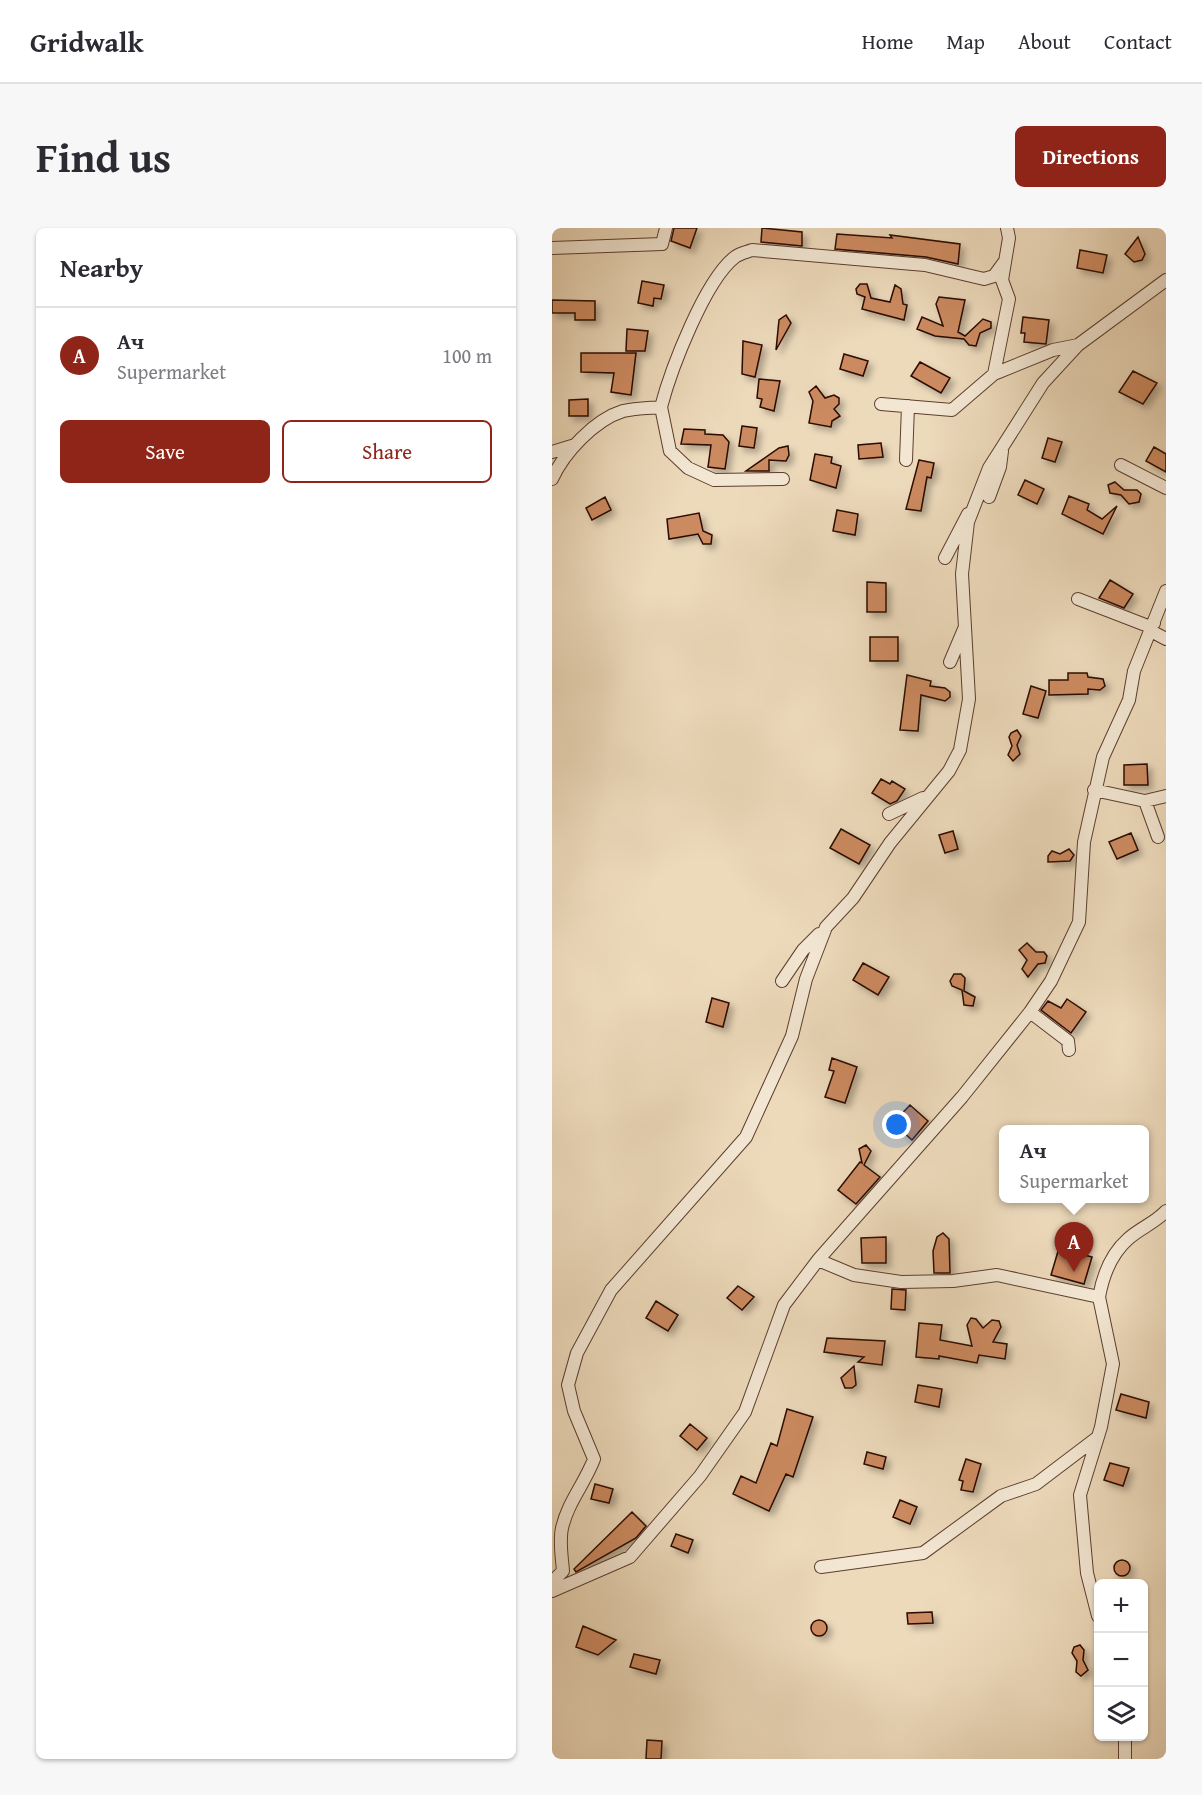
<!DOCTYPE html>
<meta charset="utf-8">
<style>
:root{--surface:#fff;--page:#f7f7f7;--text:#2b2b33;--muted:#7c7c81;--line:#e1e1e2;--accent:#8f2418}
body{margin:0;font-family:"Gentium Book Plus",serif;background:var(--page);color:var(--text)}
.controls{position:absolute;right:18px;bottom:18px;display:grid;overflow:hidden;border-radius:9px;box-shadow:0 2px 4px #0004}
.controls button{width:54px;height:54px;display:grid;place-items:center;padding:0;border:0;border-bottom:2px solid var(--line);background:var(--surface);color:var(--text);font:30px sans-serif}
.you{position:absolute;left:345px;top:897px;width:21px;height:21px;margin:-15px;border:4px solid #fff;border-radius:50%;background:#1a73e8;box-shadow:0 0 0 9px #1a73e833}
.badge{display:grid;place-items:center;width:39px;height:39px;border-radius:50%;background:var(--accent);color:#fff;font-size:20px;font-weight:700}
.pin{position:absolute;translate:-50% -50px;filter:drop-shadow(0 2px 3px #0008)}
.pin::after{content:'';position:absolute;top:32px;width:21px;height:18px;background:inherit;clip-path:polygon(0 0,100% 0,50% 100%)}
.popup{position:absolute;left:447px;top:897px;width:150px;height:78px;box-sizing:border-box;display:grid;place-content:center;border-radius:9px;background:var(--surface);filter:drop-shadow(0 2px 4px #0005);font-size:20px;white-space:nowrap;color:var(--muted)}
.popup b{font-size:22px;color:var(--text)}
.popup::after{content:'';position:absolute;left:50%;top:100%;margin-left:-12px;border:12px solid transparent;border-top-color:var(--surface)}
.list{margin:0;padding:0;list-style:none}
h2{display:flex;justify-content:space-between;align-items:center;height:78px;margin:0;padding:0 24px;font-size:26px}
h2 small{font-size:20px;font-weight:400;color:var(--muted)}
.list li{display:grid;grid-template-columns:39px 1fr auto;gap:18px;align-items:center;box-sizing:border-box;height:96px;padding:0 24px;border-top:2px solid var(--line)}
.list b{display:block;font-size:22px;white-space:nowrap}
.list p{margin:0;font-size:20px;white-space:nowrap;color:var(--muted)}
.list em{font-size:20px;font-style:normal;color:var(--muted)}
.actions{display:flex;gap:12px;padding:18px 24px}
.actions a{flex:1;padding:14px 0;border:2px solid var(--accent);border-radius:9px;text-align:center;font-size:21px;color:var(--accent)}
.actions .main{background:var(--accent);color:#fff}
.icon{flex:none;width:33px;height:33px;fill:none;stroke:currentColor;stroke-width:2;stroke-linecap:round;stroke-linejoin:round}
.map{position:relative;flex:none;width:614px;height:1531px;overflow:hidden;border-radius:9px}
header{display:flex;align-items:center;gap:36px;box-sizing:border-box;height:84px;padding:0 30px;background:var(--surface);border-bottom:2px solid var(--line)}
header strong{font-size:28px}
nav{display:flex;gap:33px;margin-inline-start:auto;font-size:21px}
.intro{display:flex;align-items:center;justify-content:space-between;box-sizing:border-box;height:144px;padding:0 36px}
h1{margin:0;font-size:42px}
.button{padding:15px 27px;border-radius:9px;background:var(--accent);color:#fff;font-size:21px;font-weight:700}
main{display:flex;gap:36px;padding:0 36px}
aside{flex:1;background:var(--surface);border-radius:9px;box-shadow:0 2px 4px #0004}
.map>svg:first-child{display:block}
.building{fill:#cc8a60;stroke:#2b0a00;stroke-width:1.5;filter:url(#shadow)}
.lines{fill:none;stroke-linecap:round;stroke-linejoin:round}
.minor-casing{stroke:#5c3e2f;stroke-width:14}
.minor{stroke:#f3e7d3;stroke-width:12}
</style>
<header>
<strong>Gridwalk</strong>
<nav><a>Home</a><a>Map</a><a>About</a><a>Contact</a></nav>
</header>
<div class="intro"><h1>Find us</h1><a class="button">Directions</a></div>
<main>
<aside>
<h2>Nearby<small></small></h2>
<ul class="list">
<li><span class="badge">A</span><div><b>Ач</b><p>Supermarket</p></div><em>100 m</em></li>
</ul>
<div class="actions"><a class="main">Save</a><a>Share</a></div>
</aside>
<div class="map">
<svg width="614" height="1531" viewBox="0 0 614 1531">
<defs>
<filter id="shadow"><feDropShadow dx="4.5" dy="4.5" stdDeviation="3" flood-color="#0004"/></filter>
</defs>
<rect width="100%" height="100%" fill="#eddabb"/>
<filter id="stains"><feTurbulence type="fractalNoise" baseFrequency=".00333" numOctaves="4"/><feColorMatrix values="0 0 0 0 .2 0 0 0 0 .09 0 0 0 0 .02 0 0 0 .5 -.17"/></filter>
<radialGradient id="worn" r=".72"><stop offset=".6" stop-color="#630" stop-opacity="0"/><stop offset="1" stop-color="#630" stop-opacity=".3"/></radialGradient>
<path class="building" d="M 122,0 L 145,0 L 138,20 L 119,13 Z
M 210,0 L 250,4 L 250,18 L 209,14 Z
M 285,6 L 340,10 L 338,7 L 408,16 L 406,36 L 374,29 L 283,21 Z
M 586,9 L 593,26 L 590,32 L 582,34 L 573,26 Z
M 528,22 L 555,27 L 551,45 L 525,40 Z
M 90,53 L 112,57 L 109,71 L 102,70 L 101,78 L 86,75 Z
M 308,56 L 315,56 L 319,70 L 338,74 L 343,57 L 349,61 L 351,76 L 355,77 L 352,92 L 310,81 L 313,69 L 305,66 L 304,61 Z
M 387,69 L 413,72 L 406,104 L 413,108 L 431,91 L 439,94 L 439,100 L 428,105 L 424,118 L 417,117 L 412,111 L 383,108 L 365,101 L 370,89 L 391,98 L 384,76 Z
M 0,72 L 43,73 L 43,92 L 23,92 L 23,85 L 0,85 Z
M 234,87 L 239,95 L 224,122 L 227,92 Z
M 471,89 L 497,92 L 494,116 L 472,114 L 473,105 L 469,105 Z
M 75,101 L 96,103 L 93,123 L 74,123 Z
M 191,113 L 210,117 L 203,149 L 190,146 Z
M 29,125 L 84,125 L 79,167 L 59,164 L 62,145 L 29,144 Z
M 292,126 L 316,133 L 311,148 L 288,141 Z
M 368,134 L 398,150 L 389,165 L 359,148 Z
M 581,143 L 605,155 L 591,176 L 567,164 Z
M 207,151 L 228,153 L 222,183 L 208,179 L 210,171 L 205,170 Z
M 264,158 L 273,170 L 282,167 L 287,170 L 287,176 L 282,181 L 288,188 L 280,193 L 279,199 L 257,195 L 261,173 L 257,164 Z
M 36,171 L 36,188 L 17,188 L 17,172 Z
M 190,198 L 205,200 L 202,220 L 187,218 Z
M 132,201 L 153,202 L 153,206 L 171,207 L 177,214 L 173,241 L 156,239 L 159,217 L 129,216 Z
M 496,210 L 510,214 L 503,234 L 490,230 Z
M 329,215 L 331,229 L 307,231 L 306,217 Z
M 236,218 L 237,227 L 234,233 L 217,232 L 217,243 L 194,243 L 227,220 Z
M 602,219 L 614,226 L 614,244 L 594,233 Z
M 263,226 L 280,229 L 279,235 L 289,238 L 284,260 L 258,252 Z
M 367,232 L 382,235 L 379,250 L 375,249 L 369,283 L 354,281 Z
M 473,252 L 492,261 L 485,276 L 466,267 Z
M 563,254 L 572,262 L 585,262 L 589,266 L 587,274 L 577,276 L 569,267 L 558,265 L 556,257 Z
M 517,268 L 537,276 L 535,282 L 550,291 L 565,278 L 551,306 L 510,286 Z
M 53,269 L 59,282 L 40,292 L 34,280 Z
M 285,282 L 306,286 L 303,307 L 281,303 Z
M 147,285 L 151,303 L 160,307 L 159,316 L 151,316 L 146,306 L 117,311 L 115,291 Z
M 558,352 L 581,366 L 572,380 L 547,370 Z
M 315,354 L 334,355 L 334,384 L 315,384 Z
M 318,409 L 346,409 L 346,433 L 318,433 Z
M 516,445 L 535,445 L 536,449 L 551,451 L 553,458 L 548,462 L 536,461 L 536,466 L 497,467 L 497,452 L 516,452 Z
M 355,447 L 379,453 L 378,458 L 393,460 L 398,464 L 398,469 L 393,473 L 369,467 L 366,503 L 348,502 Z
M 479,458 L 494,463 L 486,490 L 471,486 Z
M 465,502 L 469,508 L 465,517 L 468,526 L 461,533 L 456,527 L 460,518 L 457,509 L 459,505 Z
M 595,536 L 596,557 L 572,557 L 572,537 Z
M 329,551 L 338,556 L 340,553 L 353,561 L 345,573 L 338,576 L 320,565 Z
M 289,601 L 318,617 L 307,636 L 278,620 Z
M 401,603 L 406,621 L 393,625 L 387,607 Z
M 579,605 L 586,622 L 565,631 L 557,614 Z
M 517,621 L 522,627 L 518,633 L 496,634 L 496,628 L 500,623 L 508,626 Z
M 475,715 L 484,724 L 492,724 L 495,728 L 493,735 L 486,736 L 476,749 L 470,741 L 475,732 L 467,722 Z
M 311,735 L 337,749 L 326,767 L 301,752 Z
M 402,746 L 409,746 L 413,750 L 412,763 L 423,769 L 421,778 L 412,777 L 410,762 L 400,758 L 398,753 Z
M 160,770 L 177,775 L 171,799 L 154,794 Z
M 515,771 L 534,784 L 519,805 L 489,782 L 496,773 L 509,780 Z
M 280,830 L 305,839 L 293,875 L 273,869 L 282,843 L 277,842 Z
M 358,877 L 376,893 L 360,912 L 341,895 Z
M 314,917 L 319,923 L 312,937 L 328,949 L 304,976 L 286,962 L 308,934 L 310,935 L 307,921 Z
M 391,1005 L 397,1011 L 398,1045 L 382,1045 L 381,1023 L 385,1009 Z
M 334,1009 L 334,1035 L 310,1035 L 309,1010 Z
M 507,1020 L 540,1029 L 532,1056 L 499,1047 Z
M 186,1058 L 202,1069 L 190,1082 L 175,1070 Z
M 340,1061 L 354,1062 L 353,1082 L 339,1081 Z
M 104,1073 L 126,1087 L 116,1103 L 94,1090 Z
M 419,1090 L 424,1091 L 431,1100 L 440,1092 L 447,1093 L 449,1099 L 441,1114 L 455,1116 L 453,1131 L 427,1127 L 425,1135 L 387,1128 L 387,1131 L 364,1129 L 367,1095 L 390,1097 L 388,1112 L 420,1118 L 415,1097 Z
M 275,1110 L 333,1113 L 330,1137 L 306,1134 L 312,1129 L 272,1124 Z
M 302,1138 L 304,1157 L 300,1160 L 293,1160 L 289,1150 Z
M 366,1157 L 390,1161 L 387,1179 L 363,1174 Z
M 569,1166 L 597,1174 L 594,1190 L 564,1182 Z
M 235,1181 L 261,1189 L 241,1249 L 234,1246 L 217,1283 L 181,1266 L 189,1248 L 204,1255 L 219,1215 L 225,1218 Z
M 138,1196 L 155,1210 L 145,1222 L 128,1208 Z
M 315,1224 L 334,1229 L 331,1241 L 312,1236 Z
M 414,1231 L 429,1236 L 421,1264 L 409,1262 L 411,1253 L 407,1252 Z
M 558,1235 L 577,1240 L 571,1258 L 552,1252 Z
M 43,1256 L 61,1261 L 57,1275 L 39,1271 Z
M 348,1272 L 365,1279 L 358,1296 L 341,1289 Z
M 80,1284 L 94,1298 L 84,1310 L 24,1344 L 22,1341 Z
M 124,1306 L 141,1312 L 136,1325 L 119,1318 Z
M562 1340a8 8 0 1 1 16 0a8 8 0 1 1-16 0Z
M 380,1384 L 381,1395 L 356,1396 L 355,1385 Z
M259 1400a8 8 0 1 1 16 0a8 8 0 1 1-16 0Z
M 31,1398 L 64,1412 L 46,1427 L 24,1419 Z
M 528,1417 L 532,1422 L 531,1432 L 536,1442 L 529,1448 L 524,1444 L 525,1433 L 520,1425 L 522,1419 Z
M 82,1426 L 108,1432 L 104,1446 L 78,1439 Z
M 95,1512 L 110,1513 L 109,1531 L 94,1531 Z"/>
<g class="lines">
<g class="minor-casing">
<path id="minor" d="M 455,0 L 457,10 L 450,52 L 457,71 L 442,146 L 501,122 L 526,117
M 0,20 L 110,16 L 114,0
M 329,176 L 400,182 L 442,146
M 109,179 L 118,223 L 136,240 L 162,252 L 231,251
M 0,224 L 23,217
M 354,232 L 356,178
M 569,237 L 614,260
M 0,251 C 12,225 42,192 71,183 C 83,180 97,180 109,179 C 119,141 153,52 183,29 C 188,25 195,24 200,22 L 373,37 L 432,51 L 442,48 L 453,33
M 437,269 L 448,239 L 450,223
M 393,330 L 416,286
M 526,371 L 596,398 L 602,395
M 599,403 L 614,411
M 398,434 L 412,401
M 542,562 L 593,573 L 614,568
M 593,573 L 606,609
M 337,586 L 371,570
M 230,753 L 251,722 L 267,706
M 478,784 L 516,813 L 517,822
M 266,1032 L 302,1047 L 349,1054 L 401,1053 L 445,1047 L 547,1069 L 561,1136 L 549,1199 L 528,1267 L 535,1345 L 546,1388
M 547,1069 C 551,1047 559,1026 576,1011 C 588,1000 603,995 614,983
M 269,1339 L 371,1325 L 449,1268 L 484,1256 L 546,1209
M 0,1354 L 11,1343 C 10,1330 7,1313 10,1300 C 16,1274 33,1255 42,1231 L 22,1183 L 16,1157 L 25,1125 L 59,1062 L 194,909 L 240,808 L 254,751 L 274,699 L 301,670 L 338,615 L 397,543 L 408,522 L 417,471 L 410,346 L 416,294 L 437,240 L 491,155 L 526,117 L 614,52
M 0,1363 L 78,1329 L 148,1248 L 193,1184 L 232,1077 L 266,1032 L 410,869 L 478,784 L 499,753 L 527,694 L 532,614 L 551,529 L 577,472 L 582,443 L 614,363
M 573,1531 L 573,1508"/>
</g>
<use href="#minor" class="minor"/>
</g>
<rect width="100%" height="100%" filter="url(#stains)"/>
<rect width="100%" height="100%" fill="url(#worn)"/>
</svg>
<div class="controls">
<button>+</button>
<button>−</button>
<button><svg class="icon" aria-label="layers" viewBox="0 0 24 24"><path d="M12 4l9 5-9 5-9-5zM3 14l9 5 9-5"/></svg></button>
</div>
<div class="you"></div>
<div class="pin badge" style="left:522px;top:1044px">A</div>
<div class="popup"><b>Ач</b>Supermarket</div>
</div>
</main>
